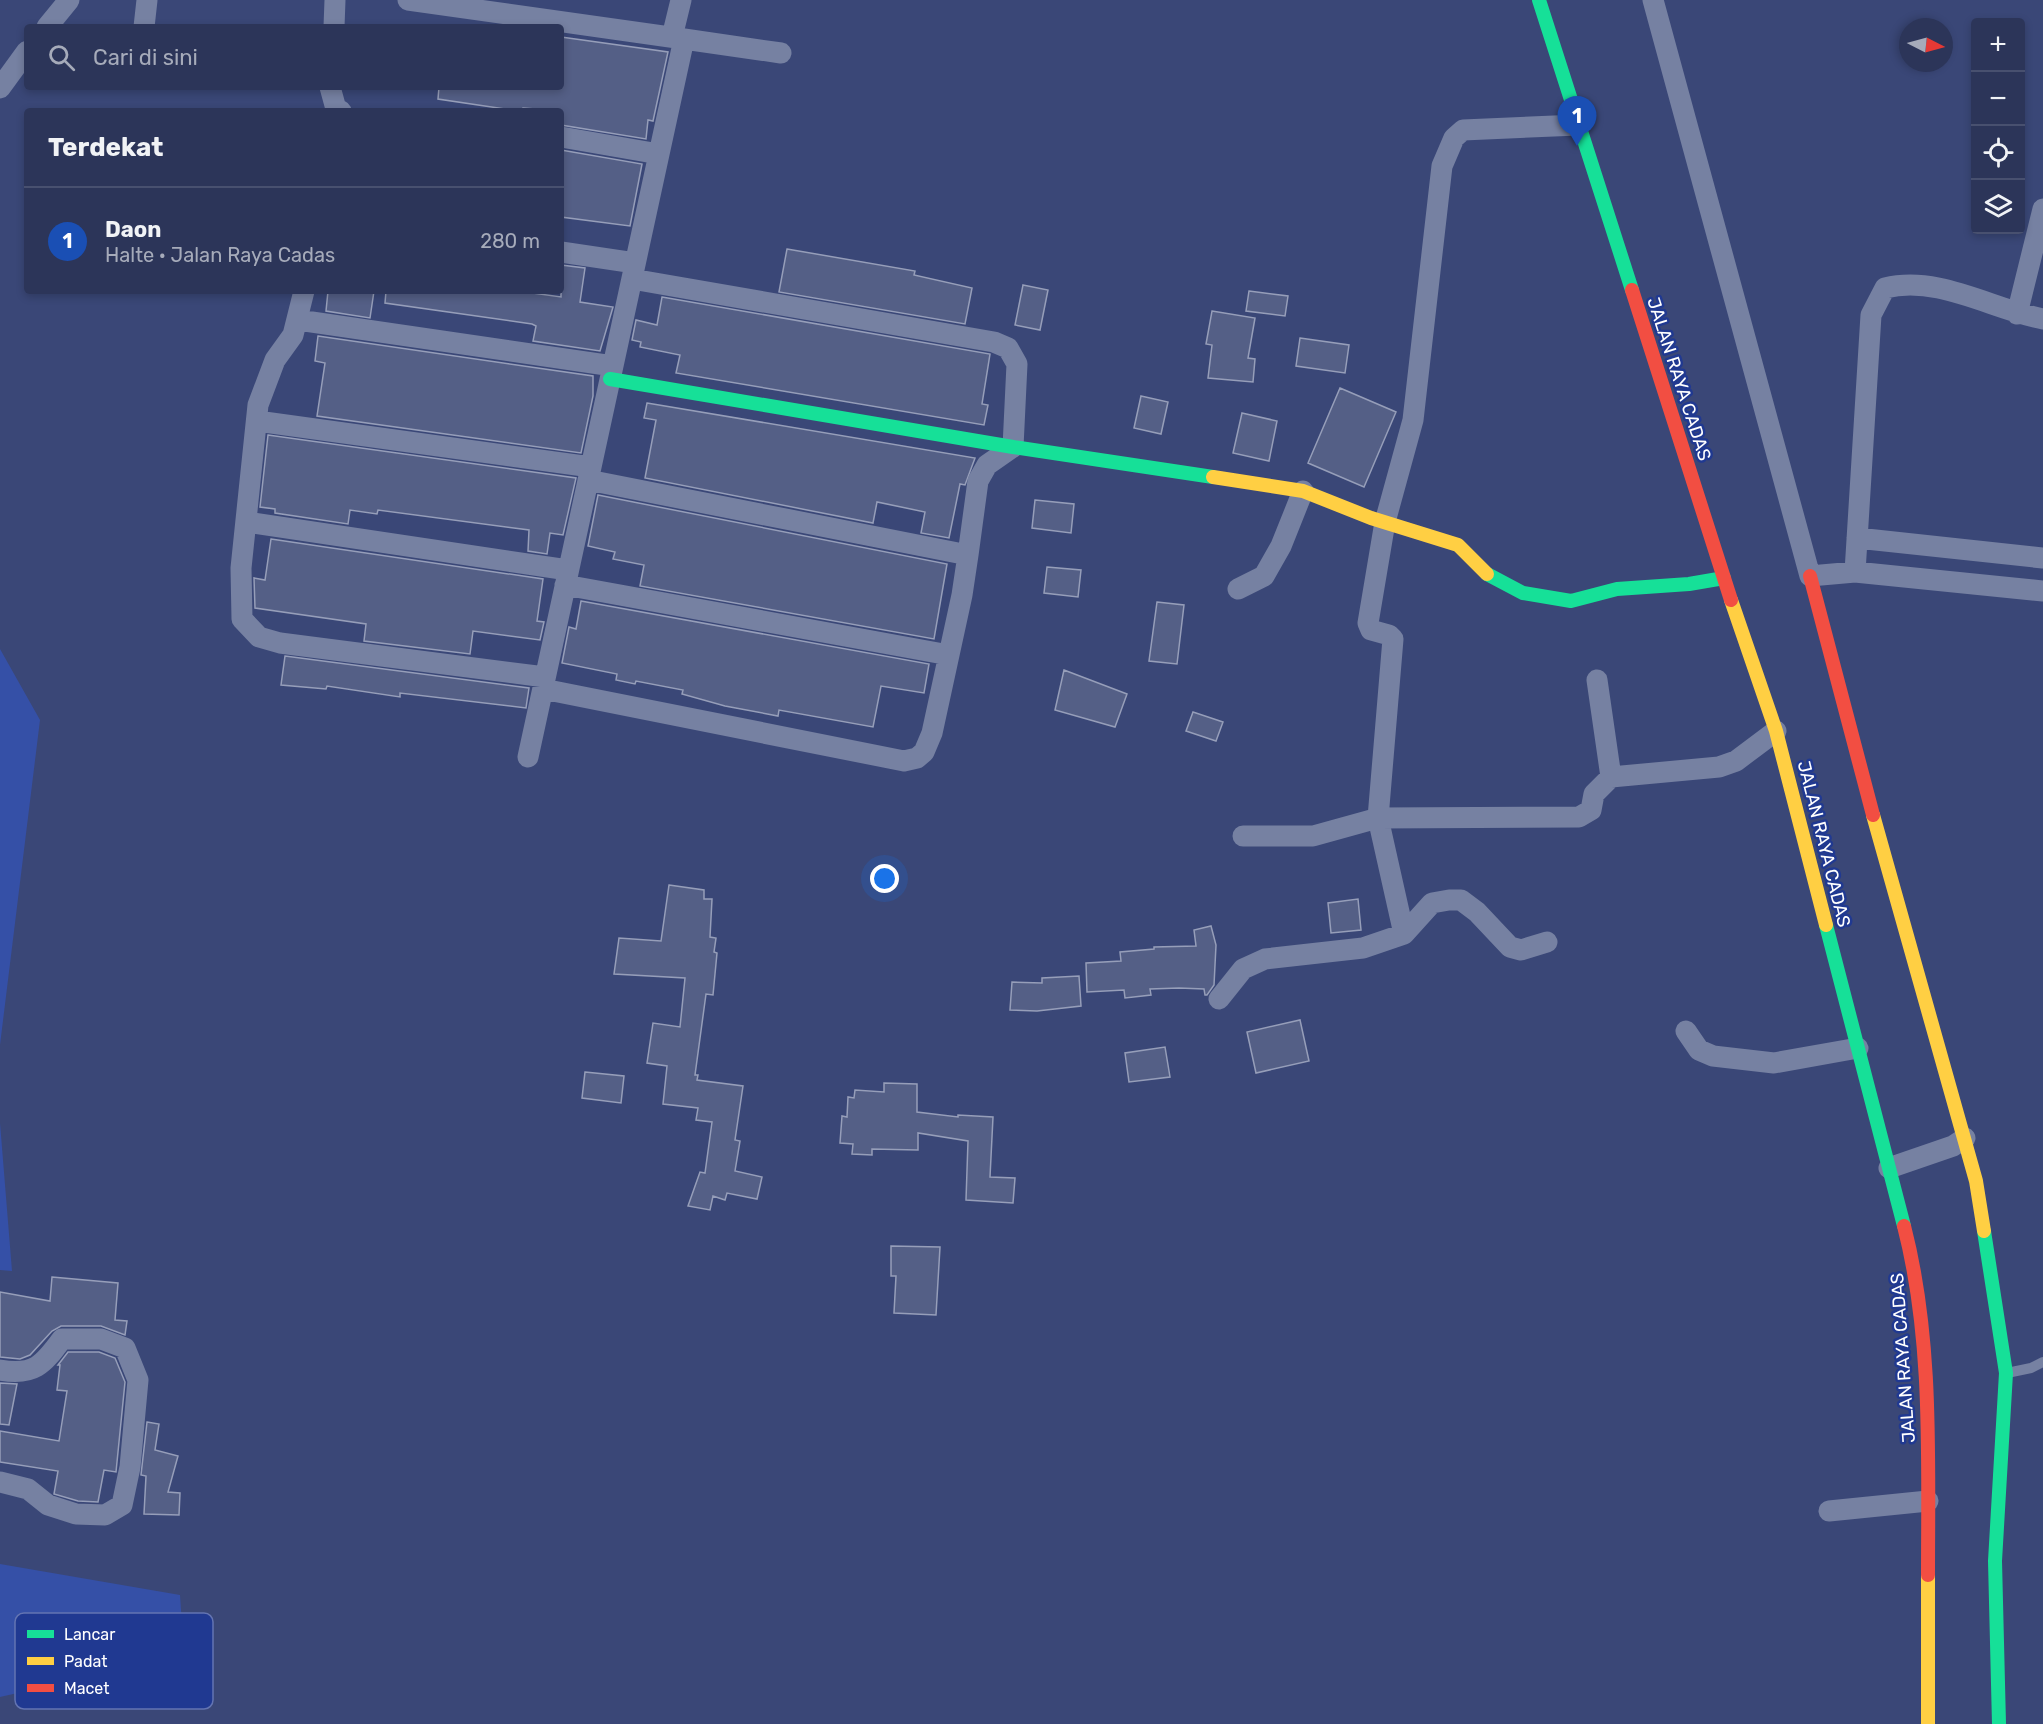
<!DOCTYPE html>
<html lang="id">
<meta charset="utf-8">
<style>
:root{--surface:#2c3559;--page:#384062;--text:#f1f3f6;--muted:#a6abba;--line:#48506f;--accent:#95b2f1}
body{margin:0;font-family:Rubik,sans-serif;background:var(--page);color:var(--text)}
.controls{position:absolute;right:18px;top:18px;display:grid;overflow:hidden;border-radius:6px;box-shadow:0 3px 9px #0003}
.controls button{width:54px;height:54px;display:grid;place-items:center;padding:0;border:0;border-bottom:2px solid var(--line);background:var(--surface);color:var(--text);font:30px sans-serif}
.compass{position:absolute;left:1899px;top:18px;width:54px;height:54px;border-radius:50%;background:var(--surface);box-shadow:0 3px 9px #0003;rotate:96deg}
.you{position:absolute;left:885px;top:879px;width:21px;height:21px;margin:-15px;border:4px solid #fff;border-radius:50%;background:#1a73e8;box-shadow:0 0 0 9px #1a73e833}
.badge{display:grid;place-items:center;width:39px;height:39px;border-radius:50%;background:var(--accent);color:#fff;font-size:20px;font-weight:700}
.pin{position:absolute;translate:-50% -50px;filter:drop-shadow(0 2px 3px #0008)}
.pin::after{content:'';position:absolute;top:32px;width:21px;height:18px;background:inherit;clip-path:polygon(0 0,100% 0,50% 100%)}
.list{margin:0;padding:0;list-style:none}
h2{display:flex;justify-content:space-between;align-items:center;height:78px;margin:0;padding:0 24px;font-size:26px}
h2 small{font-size:20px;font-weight:400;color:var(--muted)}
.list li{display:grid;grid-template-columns:39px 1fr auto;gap:18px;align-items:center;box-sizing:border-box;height:108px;padding:0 24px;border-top:2px solid var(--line)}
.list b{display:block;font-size:22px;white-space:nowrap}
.list p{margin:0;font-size:20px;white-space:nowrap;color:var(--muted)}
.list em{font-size:20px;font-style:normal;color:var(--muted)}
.icon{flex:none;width:33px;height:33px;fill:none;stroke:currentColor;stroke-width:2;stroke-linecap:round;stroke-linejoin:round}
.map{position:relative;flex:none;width:2043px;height:1724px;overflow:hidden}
.search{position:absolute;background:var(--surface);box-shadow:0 3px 9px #0003;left:24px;top:24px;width:540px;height:66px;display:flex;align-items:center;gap:15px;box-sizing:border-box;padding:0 21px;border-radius:6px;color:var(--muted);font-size:22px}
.panel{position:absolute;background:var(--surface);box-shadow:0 3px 9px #0003;left:24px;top:108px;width:540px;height:186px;border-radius:6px}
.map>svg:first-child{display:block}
.green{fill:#3550a7}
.building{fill:#545f86;stroke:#969eb9;stroke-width:1.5}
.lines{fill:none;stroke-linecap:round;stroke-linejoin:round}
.lane{stroke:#7681a2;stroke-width:10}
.street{stroke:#7681a2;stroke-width:21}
.fast{stroke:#16e098;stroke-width:14}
.slow{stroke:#ffcf43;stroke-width:14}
.jam{stroke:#f24e42;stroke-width:14}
.labels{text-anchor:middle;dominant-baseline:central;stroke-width:5;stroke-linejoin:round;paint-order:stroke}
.street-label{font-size:18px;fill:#fff;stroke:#203991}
.key{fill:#203991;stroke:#6374b2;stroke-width:1.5}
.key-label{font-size:16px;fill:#fff}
</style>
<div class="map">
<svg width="2043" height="1724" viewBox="0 0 2043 1724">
<rect width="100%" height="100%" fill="#3a4777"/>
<path class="green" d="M 0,649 L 40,720 L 0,1045 Z
M 0,1123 L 12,1271 L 0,1270 Z
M 0,1564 L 180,1595 L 184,1655 L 0,1697 Z"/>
<path class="building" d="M 561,37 L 668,52 L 653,121 L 648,120 L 646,139 L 561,125 L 561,111 L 523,108 L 519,111 L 438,99 L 439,87 L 561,87 Z
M 561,150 L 642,164 L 630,226 L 561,217 Z
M 787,249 L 915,271 L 914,275 L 972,288 L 965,324 L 779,292 Z
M 561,265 L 585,268 L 580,302 L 613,307 L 600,351 L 533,341 L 536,326 L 532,324 L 385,303 L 386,291 L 518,291 L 561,297 Z
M 1023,285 L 1048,290 L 1040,330 L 1015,325 Z
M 328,291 L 374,291 L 370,318 L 326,311 Z
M 1249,291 L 1288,296 L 1285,316 L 1246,311 Z
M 662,297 L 990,354 L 982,404 L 988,405 L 984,425 L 676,373 L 680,355 L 640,347 L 641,342 L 632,340 L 636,320 L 657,325 Z
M 1212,311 L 1255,318 L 1248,358 L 1255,359 L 1253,382 L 1208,378 L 1212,345 L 1206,344 Z
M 318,336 L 593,376 L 593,396 L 581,453 L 317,416 L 325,363 L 315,361 Z
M 1300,338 L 1349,345 L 1345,373 L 1296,366 Z
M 1340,388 L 1396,412 L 1364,487 L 1308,463 Z
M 1141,396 L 1168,402 L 1161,434 L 1134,428 Z
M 647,403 L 975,458 L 965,485 L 960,484 L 949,538 L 921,533 L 925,512 L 877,502 L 873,523 L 645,478 L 656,420 L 644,418 Z
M 1242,413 L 1277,421 L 1269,461 L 1233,453 Z
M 268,435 L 576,478 L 563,535 L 550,533 L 547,554 L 528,551 L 529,530 L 378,510 L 377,514 L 350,510 L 348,524 L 275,513 L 275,509 L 260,507 Z
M 598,495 L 947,564 L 934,639 L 640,586 L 644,565 L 613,559 L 615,552 L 588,546 Z
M 1035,500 L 1074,504 L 1071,533 L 1032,528 Z
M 271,539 L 543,579 L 537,621 L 544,622 L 540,640 L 473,631 L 470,654 L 364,641 L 366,624 L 255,608 L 254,578 L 265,580 Z
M 1047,567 L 1081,570 L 1078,597 L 1044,593 Z
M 581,601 L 929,664 L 924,693 L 881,686 L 873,727 L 779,710 L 778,716 L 725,706 L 682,694 L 683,690 L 636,681 L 635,684 L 616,680 L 617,674 L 562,663 L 569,627 L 576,629 Z
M 1157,602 L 1184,605 L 1177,664 L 1149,661 Z
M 285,656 L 529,688 L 527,701 L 526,708 L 400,693 L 400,697 L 327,686 L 326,689 L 281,685 Z
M 1064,670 L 1127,694 L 1115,727 L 1055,710 Z
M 1193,712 L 1223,722 L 1216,741 L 1186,731 Z
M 669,885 L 704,890 L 704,899 L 712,899 L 710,937 L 716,938 L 714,952 L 717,953 L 713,995 L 706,994 L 695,1075 L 698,1075 L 697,1080 L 743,1086 L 735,1140 L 740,1141 L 735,1171 L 762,1177 L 757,1199 L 727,1193 L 725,1200 L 713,1196 L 710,1210 L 688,1206 L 700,1172 L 705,1173 L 712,1122 L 696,1120 L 698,1108 L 663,1104 L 667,1066 L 647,1063 L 653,1023 L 680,1027 L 685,978 L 614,974 L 619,938 L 661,941 Z
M 1358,899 L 1361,930 L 1331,933 L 1328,903 Z
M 1211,926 L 1216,945 L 1214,985 L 1207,995 L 1205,995 L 1204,989 L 1179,988 L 1150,989 L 1151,995 L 1125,998 L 1124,990 L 1087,992 L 1086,963 L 1121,961 L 1120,952 L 1154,949 L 1154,947 L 1196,946 L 1194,930 Z
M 1079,976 L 1081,1006 L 1037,1011 L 1010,1010 L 1012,982 L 1042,983 L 1042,978 Z
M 1300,1020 L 1309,1061 L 1256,1073 L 1247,1032 Z
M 1165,1047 L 1170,1077 L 1129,1082 L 1125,1053 Z
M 585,1072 L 624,1076 L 621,1103 L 582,1098 Z
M 884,1083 L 917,1084 L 917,1112 L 958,1117 L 958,1115 L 993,1117 L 990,1177 L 1015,1178 L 1013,1203 L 966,1200 L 968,1141 L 918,1133 L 918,1150 L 872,1149 L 872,1155 L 852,1154 L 853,1144 L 840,1143 L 842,1116 L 847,1117 L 848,1097 L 854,1098 L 855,1090 L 884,1092 Z
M 891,1246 L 940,1247 L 936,1315 L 894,1313 L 896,1276 L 891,1276 Z
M 52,1277 L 118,1283 L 115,1320 L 127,1321 L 125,1335 L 101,1326 L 61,1326 L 52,1331 L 30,1355 L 20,1359 L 0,1357 L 0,1292 L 50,1301 Z
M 68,1352 L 99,1352 L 115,1358 L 125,1382 L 116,1472 L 104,1470 L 98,1502 L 78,1501 L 54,1494 L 58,1471 L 0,1462 L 0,1431 L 59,1441 L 67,1391 L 57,1390 L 60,1365 L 58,1365 Z
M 0,1383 L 17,1384 L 9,1425 L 0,1424 Z
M 147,1422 L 159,1424 L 155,1450 L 178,1456 L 168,1492 L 180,1493 L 179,1515 L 144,1514 L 146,1476 L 141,1475 Z"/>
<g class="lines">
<path class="lane" d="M 2007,1373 L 2031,1368 L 2043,1362"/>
<path class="street" d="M 408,0 L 684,39 L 528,757
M 1653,0 L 1810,576 L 1855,572 L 2043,591
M 47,27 L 69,0
M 144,27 L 147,0
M 334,27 L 335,0
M 672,37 L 681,0
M 684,39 L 781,53
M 330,87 L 336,109 L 341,111
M 0,88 L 27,51
M 561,137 L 659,154
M 561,252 L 635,263
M 632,279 L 994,342 L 1008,348 L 1017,364 L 1013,447 L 987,465 L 978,481 L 968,555
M 304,291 L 293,335 L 275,360 L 258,405 L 241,568 L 242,619 L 259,637 L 280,643 L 545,677
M 2017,314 L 2043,209
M 298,320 L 613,366
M 257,421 L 591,467
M 246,522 L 568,570
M 1857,538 L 2043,558
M 1855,572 L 1871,315 L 1885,288 C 1939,275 1991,309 2043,319
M 565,585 L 949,655
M 1238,589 L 1264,576 L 1281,546 L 1303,491
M 1597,680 L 1611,777
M 543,689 L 904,761 L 917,758 L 924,752 L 932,733 L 962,595 L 968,555 L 588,480
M 1243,836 L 1313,836 L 1378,818 L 1579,817 L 1591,810 L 1594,794 L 1611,777 L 1719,767 L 1736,761 L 1776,731
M 1404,934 L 1378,818 L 1393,639 L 1389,635 L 1371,630 L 1368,623 L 1385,522 L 1413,420 L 1442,166 L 1454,138 L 1463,130 L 1578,125
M 1219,999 L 1243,969 L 1265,959 L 1363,948 L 1404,934 L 1432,903 L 1449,900 L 1461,900 L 1477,912 L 1510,947 L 1521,950 L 1547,942
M 1686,1031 L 1699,1050 L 1713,1056 L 1774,1063 L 1858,1048
M 1889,1168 L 1953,1146 L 1965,1138
M 0,1370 C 34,1376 43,1365 62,1339 L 101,1339 L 125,1348 L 138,1380 L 130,1467 L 122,1505 L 105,1515 L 76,1514 L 48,1505 L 28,1489 L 0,1482
M 1829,1511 L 1928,1501"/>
<path class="fast" d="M 1539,0 L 1632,290
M 610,379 L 1013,447 L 1213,477
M 1487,574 L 1523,593 L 1571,601 L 1617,589 L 1689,584 L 1724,578
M 1826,925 L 1904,1226
M 1984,1231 L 2006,1373 L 1995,1561 L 1999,1724"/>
<path class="slow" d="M 1213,477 L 1303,491 L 1371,518 L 1458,545 L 1487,574
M 1731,600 L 1776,731 L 1826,925
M 1873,815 L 1976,1181 L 1984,1231
M 1928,1575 L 1928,1724"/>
<path class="jam" d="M 1632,290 L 1731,600
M 1810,576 L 1873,815
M 1904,1226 C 1933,1338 1928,1459 1928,1575"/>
</g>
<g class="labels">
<g class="street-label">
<text transform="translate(1679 379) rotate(72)">JALAN RAYA CADAS</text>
<text transform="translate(1824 844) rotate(76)">JALAN RAYA CADAS</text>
<text transform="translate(1903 1358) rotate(-94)">JALAN RAYA CADAS</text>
</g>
</g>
<rect x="15" y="1613" width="198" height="96" rx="9" class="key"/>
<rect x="27" y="1630" width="27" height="8" fill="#16e098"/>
<rect x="27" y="1657" width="27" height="8" fill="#ffcf43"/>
<rect x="27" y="1684" width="27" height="8" fill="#f24e42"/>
<g class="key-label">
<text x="64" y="1640">Lancar</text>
<text x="64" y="1667">Padat</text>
<text x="64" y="1694">Macet</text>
</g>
</svg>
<div class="controls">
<button>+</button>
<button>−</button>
<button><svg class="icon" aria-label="locate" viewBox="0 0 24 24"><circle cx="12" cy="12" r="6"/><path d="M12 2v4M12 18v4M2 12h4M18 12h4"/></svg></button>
<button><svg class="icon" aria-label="layers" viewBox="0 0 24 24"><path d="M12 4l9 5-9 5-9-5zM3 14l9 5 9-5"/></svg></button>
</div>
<svg class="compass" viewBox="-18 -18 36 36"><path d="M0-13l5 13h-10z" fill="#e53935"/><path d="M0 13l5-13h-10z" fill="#a6abba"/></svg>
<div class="you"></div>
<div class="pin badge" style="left:1577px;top:146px;background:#1a4fb4">1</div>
<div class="search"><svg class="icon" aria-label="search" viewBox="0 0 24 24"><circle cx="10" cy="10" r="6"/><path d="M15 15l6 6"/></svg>Cari di sini</div>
<section class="panel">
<h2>Terdekat<small></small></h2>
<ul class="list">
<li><span class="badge" style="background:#1a4fb4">1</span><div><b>Daon</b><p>Halte · Jalan Raya Cadas</p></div><em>280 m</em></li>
</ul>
</section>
</div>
